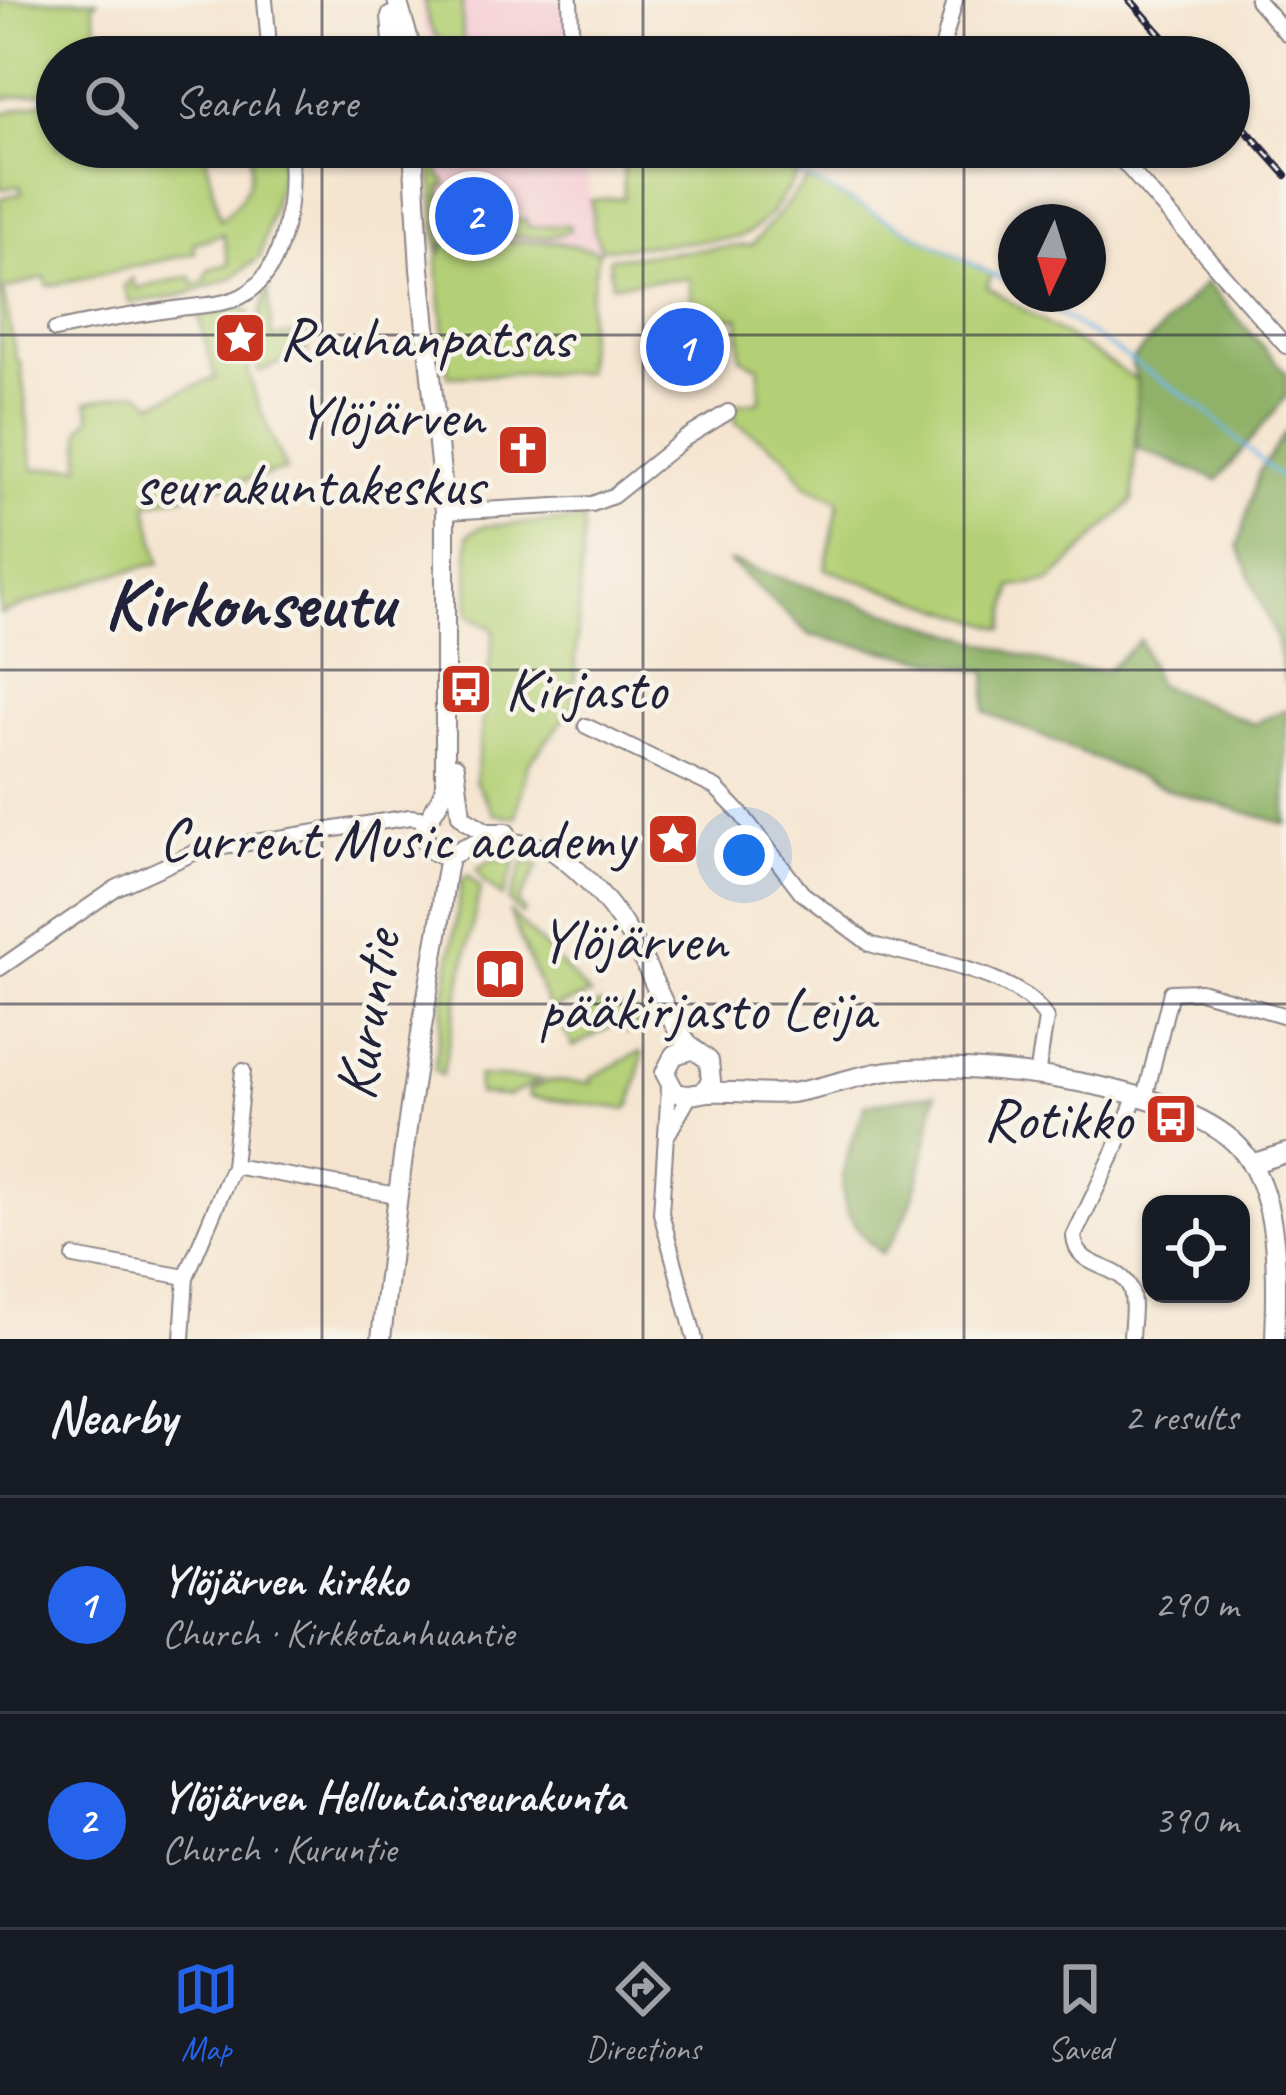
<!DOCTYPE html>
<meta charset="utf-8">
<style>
:root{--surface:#171b24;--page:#20242c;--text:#f1f3f6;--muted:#9ea1a6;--line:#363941;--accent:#2563eb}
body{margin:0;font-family:Caveat,sans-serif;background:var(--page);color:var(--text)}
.controls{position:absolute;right:36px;bottom:36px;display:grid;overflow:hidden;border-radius:24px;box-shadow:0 3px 9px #0004}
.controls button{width:108px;height:108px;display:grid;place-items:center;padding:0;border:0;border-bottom:3px solid var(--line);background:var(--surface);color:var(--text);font:60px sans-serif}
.compass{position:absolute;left:998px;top:204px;width:108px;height:108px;border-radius:50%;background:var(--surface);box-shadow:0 3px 9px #0004;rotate:184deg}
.you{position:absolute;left:744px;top:855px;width:42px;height:42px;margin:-30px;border:9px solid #fff;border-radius:50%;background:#1a73e8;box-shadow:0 0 0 18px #1a73e833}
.badge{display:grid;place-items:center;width:78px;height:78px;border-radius:50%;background:var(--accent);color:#fff;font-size:39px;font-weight:700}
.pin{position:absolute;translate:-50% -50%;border:6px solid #fff;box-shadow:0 3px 12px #0006}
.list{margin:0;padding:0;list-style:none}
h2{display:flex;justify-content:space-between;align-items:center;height:156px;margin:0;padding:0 48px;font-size:51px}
h2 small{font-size:39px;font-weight:400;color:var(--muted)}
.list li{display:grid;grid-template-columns:78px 1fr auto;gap:36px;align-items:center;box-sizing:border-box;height:216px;padding:0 48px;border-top:3px solid var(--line)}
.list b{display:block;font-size:45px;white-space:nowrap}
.list p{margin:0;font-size:39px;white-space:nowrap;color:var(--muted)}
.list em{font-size:39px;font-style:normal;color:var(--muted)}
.icon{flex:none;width:66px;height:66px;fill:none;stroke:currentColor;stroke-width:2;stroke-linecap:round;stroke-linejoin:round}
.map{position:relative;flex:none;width:1286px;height:1339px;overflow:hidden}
.search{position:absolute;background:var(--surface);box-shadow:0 3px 9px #0004;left:36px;right:36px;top:36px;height:132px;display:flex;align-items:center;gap:30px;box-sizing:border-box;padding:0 42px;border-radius:66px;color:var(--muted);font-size:45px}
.sheet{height:588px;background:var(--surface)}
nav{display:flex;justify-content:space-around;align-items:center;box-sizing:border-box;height:168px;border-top:3px solid var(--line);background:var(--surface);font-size:33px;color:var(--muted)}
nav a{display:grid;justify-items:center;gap:6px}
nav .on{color:var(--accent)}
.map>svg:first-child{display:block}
.built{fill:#f6cfd6}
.green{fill:#b4d076;stroke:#6b7958;stroke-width:3}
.forest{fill:#8fb267;stroke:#586a51;stroke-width:3}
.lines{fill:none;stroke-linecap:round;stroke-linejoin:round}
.stream{stroke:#72b8e9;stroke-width:3}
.street-casing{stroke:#8c8486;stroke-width:18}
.secondary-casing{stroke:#8c8486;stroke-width:22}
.street{stroke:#fff;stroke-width:14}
.secondary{stroke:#fff;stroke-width:18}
.rail-casing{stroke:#22223b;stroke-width:8}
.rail{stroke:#f7f3e8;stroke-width:3;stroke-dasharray:9;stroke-linecap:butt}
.grid{fill:none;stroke:#22223b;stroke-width:3;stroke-opacity:0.55}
.labels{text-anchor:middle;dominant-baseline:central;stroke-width:9;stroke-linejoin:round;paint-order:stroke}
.poi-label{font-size:60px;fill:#22223b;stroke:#f7f3e8;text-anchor:start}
.street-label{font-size:60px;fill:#22223b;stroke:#f7f3e8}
.district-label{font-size:72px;font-weight:bold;fill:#22223b;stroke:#f7f3e8}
</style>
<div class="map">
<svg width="1286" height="1339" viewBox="0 0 1286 1339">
<rect width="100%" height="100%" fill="#f7f3e8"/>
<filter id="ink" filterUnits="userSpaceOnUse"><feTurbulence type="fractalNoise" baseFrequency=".00833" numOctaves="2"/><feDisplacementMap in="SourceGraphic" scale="24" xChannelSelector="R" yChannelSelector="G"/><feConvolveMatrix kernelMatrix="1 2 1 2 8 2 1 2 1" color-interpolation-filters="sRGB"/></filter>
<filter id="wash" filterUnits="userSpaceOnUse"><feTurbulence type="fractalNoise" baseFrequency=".004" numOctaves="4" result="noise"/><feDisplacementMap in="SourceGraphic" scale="48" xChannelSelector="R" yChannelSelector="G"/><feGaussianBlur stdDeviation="2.7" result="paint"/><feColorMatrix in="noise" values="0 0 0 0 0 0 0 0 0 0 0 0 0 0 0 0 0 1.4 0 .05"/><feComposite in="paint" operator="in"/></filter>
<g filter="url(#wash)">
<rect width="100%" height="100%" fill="#f5e5d0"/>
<path class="built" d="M 420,0 L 569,0 L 571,57 L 444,57 L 424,30 Z
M 428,147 L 586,147 L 592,231 L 599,248 L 556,241 L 434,240 Z"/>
<path class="green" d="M 0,0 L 97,0 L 93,5 L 102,57 L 57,57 L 57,90 L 0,99 Z
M 424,0 L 462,0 L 463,49 C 433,44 428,28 424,0 Z
M 57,98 L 57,147 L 204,147 L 220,220 C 245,200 255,179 249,147 L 279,147 L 282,170 L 260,257 L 232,278 L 183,295 L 130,303 L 124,286 L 133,278 L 136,289 L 191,276 L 194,284 L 204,282 L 209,269 L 229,264 L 223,234 L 194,243 L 195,253 L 48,286 L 45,277 L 3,290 L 16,358 L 21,364 L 33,469 L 81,466 L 81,428 L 91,417 L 87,402 L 138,391 L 153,403 L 215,378 L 199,316 L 241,306 L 249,312 C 235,368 265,418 286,470 L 147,504 L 160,563 L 106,576 L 0,614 L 0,198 L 22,193 L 20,186 L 0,189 L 0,114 Z
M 430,147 L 438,147 L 440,178 L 445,179 L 446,185 L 441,186 L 443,243 L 438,251 Z
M 648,148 C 663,152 679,159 695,160 C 739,163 753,150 797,175 C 780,200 766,227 737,238 L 601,249 L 594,231 L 591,200 L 624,198 L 623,152 Z
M 808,179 L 992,274 L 987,287 L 1137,380 L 1133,500 L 1050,582 L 1012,587 L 1004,629 L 825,569 L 839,501 L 805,484 L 785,455 L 735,422 L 735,404 L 760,401 L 759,367 L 741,358 L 739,317 C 720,318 707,315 692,303 L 689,278 L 612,284 L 609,258 L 752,245 Z
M 527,220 L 528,227 L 569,225 L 570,231 L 550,237 L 450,235 L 452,226 Z
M 448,241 L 556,242 L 599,251 L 589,302 L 585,372 L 448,376 L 437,260 Z
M 268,285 L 272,337 L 306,334 L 307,351 L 259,372 L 252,345 Z
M 584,520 L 573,708 L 528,764 L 516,817 L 494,814 L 475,781 L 494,630 L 469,615 L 468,535 L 482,526 Z
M 492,860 L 516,860 L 503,897 L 483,881 L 477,869 Z
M 524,862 L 539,865 L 518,903 L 525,911 L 522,915 L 509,902 Z
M 468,875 L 480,889 L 442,1075 L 434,1070 L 462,879 Z
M 509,911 L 590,995 L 555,1007 L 553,1019 Z
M 600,1004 L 607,1006 L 650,1016 L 628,1033 L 621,1021 L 573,1047 L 561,1024 Z
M 640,1052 L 643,1054 L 632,1104 L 626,1109 L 529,1097 L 528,1090 L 549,1081 L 592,1083 L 590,1078 Z
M 478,1076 L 541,1080 L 508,1096 L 478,1094 Z"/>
<path class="forest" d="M 1206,282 L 1286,373 L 1286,397 L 1218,480 L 1137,448 L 1137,380 L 1131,361 Z
M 1286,432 L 1286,685 L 1276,639 L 1238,546 L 1259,472 Z
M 728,561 L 1065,669 L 1106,671 L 1140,640 L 1157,684 L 1253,724 L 1286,709 L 1286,824 L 1172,791 L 985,712 L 987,672 L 810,635 Z
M 936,1093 C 925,1150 920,1208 882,1254 C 822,1204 842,1168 866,1104 Z"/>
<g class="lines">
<path class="stream" d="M 648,148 L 693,160 L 734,157 L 774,161 L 1016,287
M 1029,294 L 1199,405 L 1286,483"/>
</g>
</g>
<g filter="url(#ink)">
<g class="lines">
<g class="street-casing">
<path id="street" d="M 265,0 L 270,57
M 570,0 L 572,57
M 1257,0 L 1286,33
M 941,53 L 955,0
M 805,57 L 902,52 L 971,57
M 1110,147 L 1286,346
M 55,330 C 94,321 134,315 175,309 C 197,305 228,306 247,293 C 288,267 294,190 289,147
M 445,512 L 592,504 L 613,496 L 684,439 L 728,412
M 586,726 L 716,788 L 742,815 L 802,893 L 870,944 C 916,958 1024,973 1046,1019 L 1037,1076
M 0,968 L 116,888 L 198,851 L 410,817 L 429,819
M 669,1087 L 661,1213 L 695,1339
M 1145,1098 L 1171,992 L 1200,991 L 1286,1016
M 668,1134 L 689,1097
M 233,1166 L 397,1195
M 74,1257 L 186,1277
M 182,1339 L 186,1277 L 233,1166 L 243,1071
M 1131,1339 C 1131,1324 1136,1302 1130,1288 C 1119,1262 1076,1271 1074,1236 L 1115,1150 L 1136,1095"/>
</g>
<g class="secondary-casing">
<path id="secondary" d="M 397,0 L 413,54
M 391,16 L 394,54
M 413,147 L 420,269 L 445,512 L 445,786 C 441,805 428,814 425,828 C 422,840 431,854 444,855 C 455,856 461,848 470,846 C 497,837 527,845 554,851
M 455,767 L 461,815
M 467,821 L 487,833 L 506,833
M 548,847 C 587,874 618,911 640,953 C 656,984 666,1016 688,1044 C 694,1051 702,1054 709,1061 L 711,1081 L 703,1092
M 692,1050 L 674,1055 L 665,1073 L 675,1092 C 689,1098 695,1093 709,1092 C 737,1090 764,1096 791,1093 C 825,1088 856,1075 889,1071 C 969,1059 1194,1085 1244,1153 C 1281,1202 1277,1281 1275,1339
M 1251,1164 L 1286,1153
M 381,1339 C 396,1201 414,1064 439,928 C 443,904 443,879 450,855"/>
</g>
<use href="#street" class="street"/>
<use href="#secondary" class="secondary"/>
<g class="rail-casing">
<path id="rail" d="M 1130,0 L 1181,57
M 1229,111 L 1286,175"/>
</g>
<use href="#rail" class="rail"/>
</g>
</g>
<path class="grid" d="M 322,0 L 322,57M 643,0 L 643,57M 964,0 L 964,57M 322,147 L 322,1339M 643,147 L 643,1339M 964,147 L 964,1339M 0,335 L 1286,335M 0,670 L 1286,670M 0,1004 L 1286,1004"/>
<defs>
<g id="sight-square" transform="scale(2.7)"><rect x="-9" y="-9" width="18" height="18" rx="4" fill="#c8321e" stroke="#f7f3e8"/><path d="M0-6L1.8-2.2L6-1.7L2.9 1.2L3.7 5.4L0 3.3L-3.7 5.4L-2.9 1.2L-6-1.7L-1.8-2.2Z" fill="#fff"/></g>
<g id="church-square" transform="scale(2.7)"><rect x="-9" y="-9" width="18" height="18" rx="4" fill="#c8321e" stroke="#f7f3e8"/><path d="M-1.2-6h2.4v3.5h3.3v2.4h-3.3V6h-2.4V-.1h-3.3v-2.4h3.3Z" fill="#fff"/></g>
<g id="bus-square" transform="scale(2.7)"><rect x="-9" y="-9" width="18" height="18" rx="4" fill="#c8321e" stroke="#f7f3e8"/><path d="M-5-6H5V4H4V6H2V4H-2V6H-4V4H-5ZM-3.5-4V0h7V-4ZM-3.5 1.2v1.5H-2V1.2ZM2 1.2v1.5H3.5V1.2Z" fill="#fff"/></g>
<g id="library-square" transform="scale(2.7)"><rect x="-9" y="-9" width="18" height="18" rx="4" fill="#c8321e" stroke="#f7f3e8"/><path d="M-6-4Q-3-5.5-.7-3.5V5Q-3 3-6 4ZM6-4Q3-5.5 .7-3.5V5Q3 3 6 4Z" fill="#fff"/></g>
</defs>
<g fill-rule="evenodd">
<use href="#sight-square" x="240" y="338"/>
<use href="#church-square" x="523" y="450"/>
<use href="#bus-square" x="466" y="689"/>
<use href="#sight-square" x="673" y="839"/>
<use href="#library-square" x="500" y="974"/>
<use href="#bus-square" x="1171" y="1119"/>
</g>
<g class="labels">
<g class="poi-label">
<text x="279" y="338">Rauhanpatsas</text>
<text x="484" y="416" text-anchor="end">Ylöjärven<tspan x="484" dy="69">seurakuntakeskus</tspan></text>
<text x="505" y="689">Kirjasto</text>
<text x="634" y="839" text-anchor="end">Current Music academy</text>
<text x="539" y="940">Ylöjärven<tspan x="539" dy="69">pääkirjasto Leija</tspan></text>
<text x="1132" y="1119" text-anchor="end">Rotikko</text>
</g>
<g class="street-label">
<text transform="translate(367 1015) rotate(-81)">Kuruntie</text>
</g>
<g class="district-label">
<text x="249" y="603">Kirkonseutu</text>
</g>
</g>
</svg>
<div class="controls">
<button><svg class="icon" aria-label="locate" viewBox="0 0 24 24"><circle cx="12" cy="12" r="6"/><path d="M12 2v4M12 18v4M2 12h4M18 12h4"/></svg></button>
</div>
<svg class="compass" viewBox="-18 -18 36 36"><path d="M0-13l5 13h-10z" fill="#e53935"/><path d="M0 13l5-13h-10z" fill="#9ea1a6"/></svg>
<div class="you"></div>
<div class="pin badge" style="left:685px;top:347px">1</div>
<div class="pin badge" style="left:474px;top:216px">2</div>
<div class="search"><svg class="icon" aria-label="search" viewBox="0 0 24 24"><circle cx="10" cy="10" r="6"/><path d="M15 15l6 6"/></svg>Search here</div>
</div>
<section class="sheet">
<h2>Nearby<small>2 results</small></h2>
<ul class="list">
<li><span class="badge">1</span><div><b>Ylöjärven kirkko</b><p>Church · Kirkkotanhuantie</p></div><em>290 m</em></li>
<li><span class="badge">2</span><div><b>Ylöjärven Helluntaiseurakunta</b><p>Church · Kuruntie</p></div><em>390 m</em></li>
</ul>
</section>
<nav>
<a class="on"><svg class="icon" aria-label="map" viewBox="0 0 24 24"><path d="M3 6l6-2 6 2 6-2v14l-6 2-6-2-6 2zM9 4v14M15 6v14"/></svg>Map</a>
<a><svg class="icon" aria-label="directions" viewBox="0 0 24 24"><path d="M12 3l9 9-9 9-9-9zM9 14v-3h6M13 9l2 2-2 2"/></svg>Directions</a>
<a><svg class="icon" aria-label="saved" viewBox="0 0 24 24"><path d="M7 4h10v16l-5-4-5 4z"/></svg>Saved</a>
</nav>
